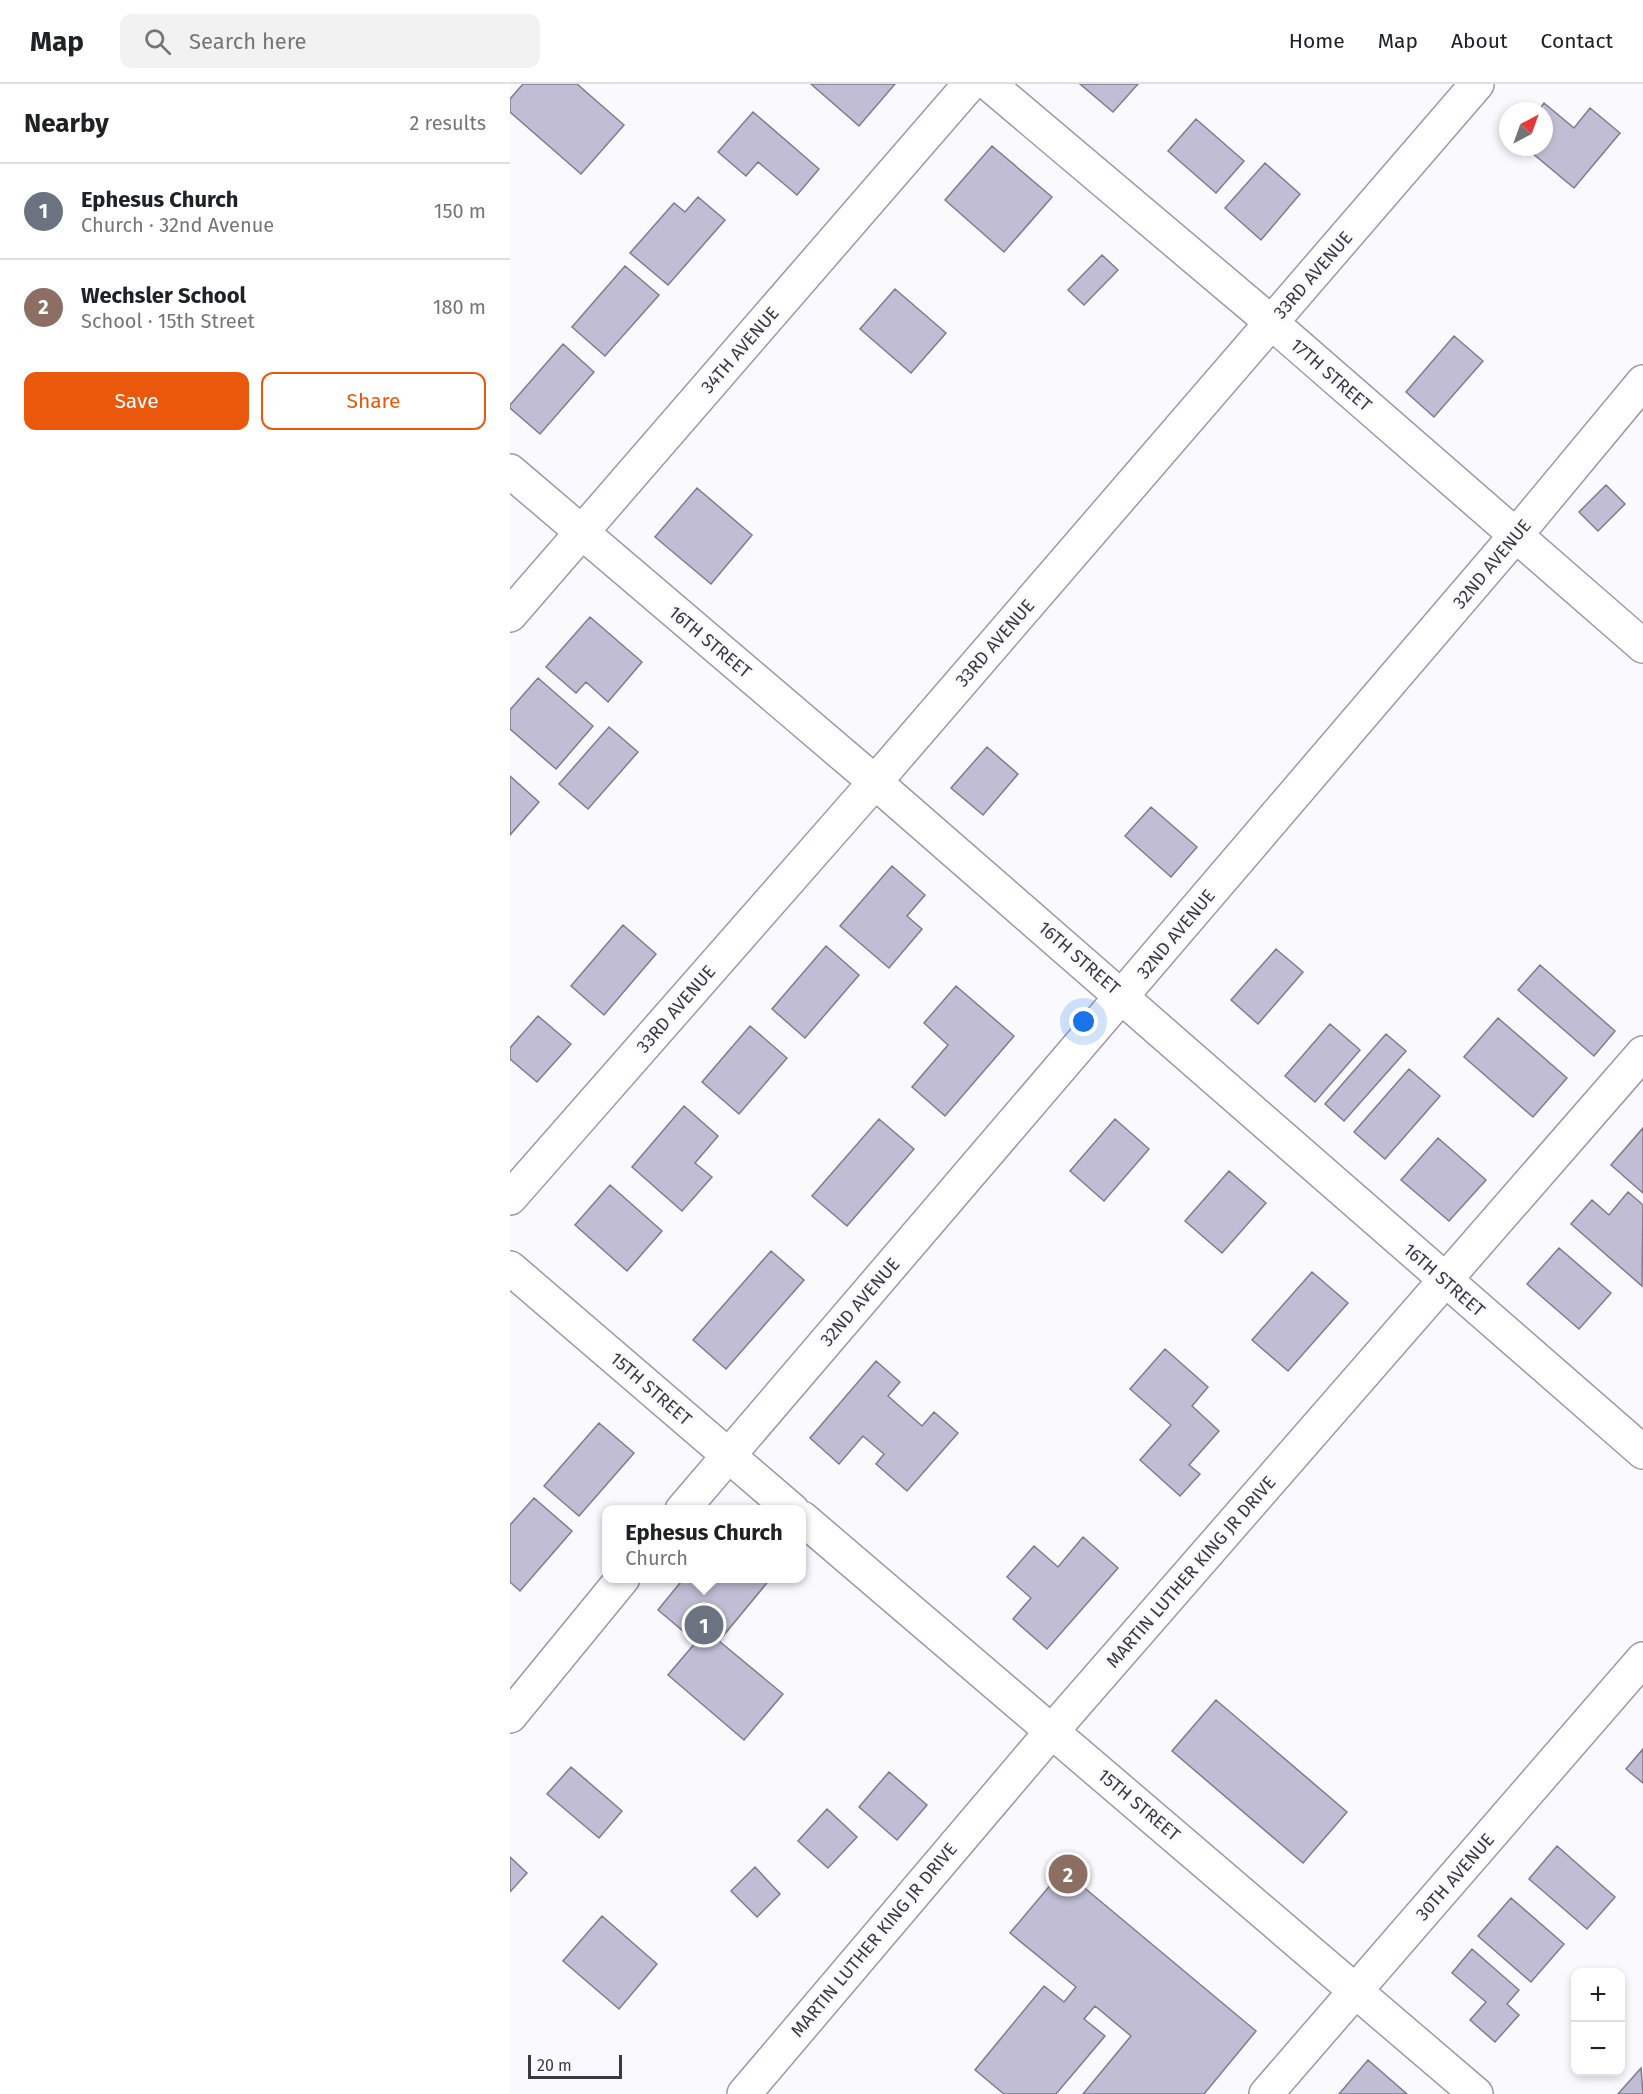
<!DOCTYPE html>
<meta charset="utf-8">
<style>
:root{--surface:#fff;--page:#f2f2f2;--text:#202124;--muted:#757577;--line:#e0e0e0;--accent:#ea580c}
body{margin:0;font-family:"Fira Sans",sans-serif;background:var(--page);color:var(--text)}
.controls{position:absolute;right:18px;bottom:18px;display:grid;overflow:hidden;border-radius:12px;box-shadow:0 3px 9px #0003}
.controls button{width:54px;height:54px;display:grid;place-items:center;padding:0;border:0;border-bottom:2px solid var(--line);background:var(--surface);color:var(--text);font:30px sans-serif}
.compass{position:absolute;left:989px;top:18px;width:54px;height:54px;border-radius:50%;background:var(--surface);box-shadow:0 3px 9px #0003;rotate:41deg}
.scale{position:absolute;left:18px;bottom:15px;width:94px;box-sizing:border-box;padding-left:6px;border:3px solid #3a3942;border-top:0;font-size:16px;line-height:21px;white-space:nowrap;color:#3a3942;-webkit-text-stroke:4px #faf9fe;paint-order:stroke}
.you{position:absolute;left:574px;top:938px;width:21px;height:21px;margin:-15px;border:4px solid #fff;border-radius:50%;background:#1a73e8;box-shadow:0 0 0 9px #1a73e833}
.badge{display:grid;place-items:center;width:39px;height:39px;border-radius:50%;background:var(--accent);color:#fff;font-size:20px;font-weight:700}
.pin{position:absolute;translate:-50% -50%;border:3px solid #fff;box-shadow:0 2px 6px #0006}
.popup{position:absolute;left:92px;top:1421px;width:204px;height:78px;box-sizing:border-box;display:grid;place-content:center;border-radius:12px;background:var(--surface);filter:drop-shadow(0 2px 4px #0005);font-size:20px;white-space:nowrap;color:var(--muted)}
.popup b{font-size:22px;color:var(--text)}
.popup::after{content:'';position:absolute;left:50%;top:100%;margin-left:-12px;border:12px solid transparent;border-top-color:var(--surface)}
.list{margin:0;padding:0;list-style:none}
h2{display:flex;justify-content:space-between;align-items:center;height:78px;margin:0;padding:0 24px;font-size:26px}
h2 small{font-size:20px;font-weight:400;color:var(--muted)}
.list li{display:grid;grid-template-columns:39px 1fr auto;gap:18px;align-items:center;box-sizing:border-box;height:96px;padding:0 24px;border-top:2px solid var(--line)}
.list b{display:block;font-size:22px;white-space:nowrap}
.list p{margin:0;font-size:20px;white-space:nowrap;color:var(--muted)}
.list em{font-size:20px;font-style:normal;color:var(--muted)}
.actions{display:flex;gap:12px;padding:18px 24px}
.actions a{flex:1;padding:14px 0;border:2px solid var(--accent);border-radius:12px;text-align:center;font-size:21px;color:var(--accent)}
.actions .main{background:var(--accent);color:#fff}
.icon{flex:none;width:33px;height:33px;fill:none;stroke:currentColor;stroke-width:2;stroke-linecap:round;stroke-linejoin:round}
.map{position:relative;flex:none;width:1133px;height:2010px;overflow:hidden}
header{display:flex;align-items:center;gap:36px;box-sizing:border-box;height:84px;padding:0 30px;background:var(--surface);border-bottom:2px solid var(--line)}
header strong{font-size:28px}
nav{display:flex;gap:33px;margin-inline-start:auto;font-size:21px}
.search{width:420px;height:54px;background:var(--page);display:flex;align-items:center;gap:15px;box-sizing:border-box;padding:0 21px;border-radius:12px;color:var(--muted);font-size:22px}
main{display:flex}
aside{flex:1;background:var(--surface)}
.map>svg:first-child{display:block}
.building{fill:#c1bdd4;stroke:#7f7b91;stroke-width:1.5}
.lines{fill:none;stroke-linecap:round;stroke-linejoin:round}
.minor-casing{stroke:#9b98ae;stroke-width:36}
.minor{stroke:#fff;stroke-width:33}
.labels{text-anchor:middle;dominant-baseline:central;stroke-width:4.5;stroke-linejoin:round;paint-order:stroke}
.street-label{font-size:18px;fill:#3a3942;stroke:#faf9fe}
</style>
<header>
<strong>Map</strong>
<div class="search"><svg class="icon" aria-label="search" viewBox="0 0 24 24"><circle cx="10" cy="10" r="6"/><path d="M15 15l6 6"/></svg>Search here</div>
<nav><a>Home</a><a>Map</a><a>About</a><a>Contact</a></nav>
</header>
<main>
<aside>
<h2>Nearby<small>2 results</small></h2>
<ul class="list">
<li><span class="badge" style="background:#6b7280">1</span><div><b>Ephesus Church</b><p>Church · 32nd Avenue</p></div><em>150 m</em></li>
<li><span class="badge" style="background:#8d6e63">2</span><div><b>Wechsler School</b><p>School · 15th Street</p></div><em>180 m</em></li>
</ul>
<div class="actions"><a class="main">Save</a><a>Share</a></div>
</aside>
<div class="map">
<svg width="1133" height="2010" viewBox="0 0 1133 2010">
<rect width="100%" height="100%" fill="#faf9fe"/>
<path class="building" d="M 13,0 L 67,0 L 114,41 L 71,90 L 0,28 L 0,15 Z
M 301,0 L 385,0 L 349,42 Z
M 570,0 L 628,0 L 603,28 Z
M 1034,19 L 1064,44 L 1080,24 L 1110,49 L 1064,104 L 1015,63 L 1034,63 L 1034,27 L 1028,27 Z
M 243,28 L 309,85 L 287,111 L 248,78 L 236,92 L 208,68 Z
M 686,35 L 734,77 L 706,109 L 658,67 Z
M 482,62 L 542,113 L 494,168 L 435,116 Z
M 755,79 L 790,110 L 751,156 L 715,124 Z
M 188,113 L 215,136 L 158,201 L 120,169 L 164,119 L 175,128 Z
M 592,171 L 608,186 L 574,221 L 558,206 Z
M 115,182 L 149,211 L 95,272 L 62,243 Z
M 385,205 L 436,249 L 401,289 L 350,245 Z
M 944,252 L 973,277 L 924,333 L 896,308 Z
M 53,260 L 84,288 L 30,350 L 0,324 L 0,321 Z
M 1096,401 L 1115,420 L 1088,447 L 1069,428 Z
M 187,404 L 242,451 L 201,500 L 145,453 Z
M 80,533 L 132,578 L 98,618 L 76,598 L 66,609 L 36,583 Z
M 28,594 L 83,642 L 46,685 L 0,645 L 0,626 Z
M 99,643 L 128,668 L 78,725 L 49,700 Z
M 477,663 L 508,690 L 473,731 L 441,704 Z
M 0,692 L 29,718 L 0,751 Z
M 641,723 L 687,763 L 661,793 L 615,752 Z
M 382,782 L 415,811 L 397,832 L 412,845 L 379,884 L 330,842 Z
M 113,841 L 146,870 L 94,931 L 61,902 Z
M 316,862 L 349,891 L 295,954 L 262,925 Z
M 766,865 L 793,888 L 748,940 L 721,916 Z
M 1030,881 L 1105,947 L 1084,972 L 1008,906 Z
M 446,902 L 504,952 L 435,1032 L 402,1003 L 438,961 L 414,939 Z
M 28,932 L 61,960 L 27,998 L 0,975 L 0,964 Z
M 988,934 L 1057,994 L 1023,1033 L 954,973 Z
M 820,940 L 850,966 L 805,1018 L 775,992 Z
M 240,942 L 277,974 L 229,1030 L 192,998 Z
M 876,950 L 896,967 L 834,1037 L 815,1020 Z
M 899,985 L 930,1012 L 875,1075 L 844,1048 Z
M 174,1022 L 208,1052 L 185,1079 L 202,1093 L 172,1127 L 122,1083 Z
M 369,1035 L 404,1065 L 337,1142 L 302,1112 Z
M 605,1035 L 639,1065 L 594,1117 L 560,1087 Z
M 1133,1044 L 1133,1109 L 1101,1081 Z
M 928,1054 L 976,1096 L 939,1137 L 891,1096 Z
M 719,1087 L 756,1119 L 712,1169 L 675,1137 Z
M 100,1101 L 152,1147 L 117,1187 L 65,1141 Z
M 1118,1108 L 1133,1121 L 1132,1202 L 1061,1140 L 1082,1116 L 1099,1131 Z
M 1049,1164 L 1101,1209 L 1069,1245 L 1017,1200 Z
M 261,1167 L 294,1196 L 216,1285 L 183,1256 Z
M 802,1188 L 838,1219 L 778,1287 L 742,1256 Z
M 655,1265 L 698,1303 L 682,1322 L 709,1347 L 679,1381 L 690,1390 L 670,1412 L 630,1376 L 661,1341 L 620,1305 Z
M 366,1277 L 390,1298 L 378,1312 L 412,1342 L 424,1328 L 448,1349 L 397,1407 L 366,1380 L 374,1370 L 353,1352 L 329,1380 L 300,1354 Z
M 89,1339 L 124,1369 L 69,1432 L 34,1402 Z
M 24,1414 L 62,1447 L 10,1507 L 0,1498 L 0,1441 Z
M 573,1453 L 608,1484 L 537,1565 L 503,1535 L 521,1514 L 497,1493 L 524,1462 L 548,1483 Z
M 174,1494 L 261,1494 L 209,1557 L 273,1610 L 234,1656 L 158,1591 L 186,1558 L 148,1526 Z
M 706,1616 L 837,1728 L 793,1779 L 662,1667 Z
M 1133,1665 L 1133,1699 L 1116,1685 Z
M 61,1683 L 112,1727 L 89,1754 L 37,1710 Z
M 379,1688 L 417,1721 L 387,1756 L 349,1723 Z
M 317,1725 L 347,1753 L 318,1784 L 288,1757 Z
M 1047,1762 L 1105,1813 L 1077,1845 L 1019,1795 Z
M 0,1773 L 17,1789 L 0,1808 Z
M 245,1783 L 270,1810 L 247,1833 L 221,1807 Z
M 553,1786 L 746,1947 L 694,2010 L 573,2010 L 621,1952 L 585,1922 L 574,1935 L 595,1952 L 546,2010 L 494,2010 L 465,1986 L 534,1902 L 554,1918 L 566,1903 L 500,1849 Z
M 1001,1814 L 1054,1860 L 1021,1898 L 968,1852 Z
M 92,1832 L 147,1880 L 109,1925 L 53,1877 Z
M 962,1865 L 1009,1906 L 997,1920 L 1009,1931 L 985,1958 L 960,1936 L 976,1918 L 942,1889 Z
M 858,1976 L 897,2010 L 829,2010 Z
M 1131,1984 L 1133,2010 L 1108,2010 Z"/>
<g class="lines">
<g class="minor-casing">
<path id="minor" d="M 479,0 L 762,239 L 1133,562
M 0,387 L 365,698 L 1133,1368
M 0,531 L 460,0
M 0,1114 L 365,698 L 967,0
M 0,1184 L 282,1426
M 172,1426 L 1006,451 L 1133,298
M 292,1434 L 966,2010
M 0,1632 L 113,1494
M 234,2010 L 542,1647 L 1133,969
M 756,2010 L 1133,1575"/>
</g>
<use href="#minor" class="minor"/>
</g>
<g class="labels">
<g class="street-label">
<text transform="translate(803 191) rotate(-49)">33RD AVENUE</text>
<text transform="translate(230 266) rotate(-49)">34TH AVENUE</text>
<text transform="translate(821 291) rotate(41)">17TH STREET</text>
<text transform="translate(982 480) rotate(-50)">32ND AVENUE</text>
<text transform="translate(200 558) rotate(40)">16TH STREET</text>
<text transform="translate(485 559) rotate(-49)">33RD AVENUE</text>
<text transform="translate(666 850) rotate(-50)">32ND AVENUE</text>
<text transform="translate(569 874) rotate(41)">16TH STREET</text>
<text transform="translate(166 925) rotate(-49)">33RD AVENUE</text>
<text transform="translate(934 1196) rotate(41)">16TH STREET</text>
<text transform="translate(350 1218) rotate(-49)">32ND AVENUE</text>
<text transform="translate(141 1305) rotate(41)">15TH STREET</text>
<text transform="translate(681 1488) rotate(-49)">MARTIN LUTHER KING JR DRIVE</text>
<text transform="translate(629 1721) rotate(40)">15TH STREET</text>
<text transform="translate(945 1793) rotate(-49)">30TH AVENUE</text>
<text transform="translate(364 1856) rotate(-50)">MARTIN LUTHER KING JR DRIVE</text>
</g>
</g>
</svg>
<div class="controls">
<button>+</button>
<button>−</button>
</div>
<svg class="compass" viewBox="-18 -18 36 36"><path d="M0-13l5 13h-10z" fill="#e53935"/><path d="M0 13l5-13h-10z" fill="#757577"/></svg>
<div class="scale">20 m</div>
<div class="you"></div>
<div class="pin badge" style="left:194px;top:1541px;background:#6b7280">1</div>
<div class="popup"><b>Ephesus Church</b>Church</div>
<div class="pin badge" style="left:558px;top:1790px;background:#8d6e63">2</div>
</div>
</main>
